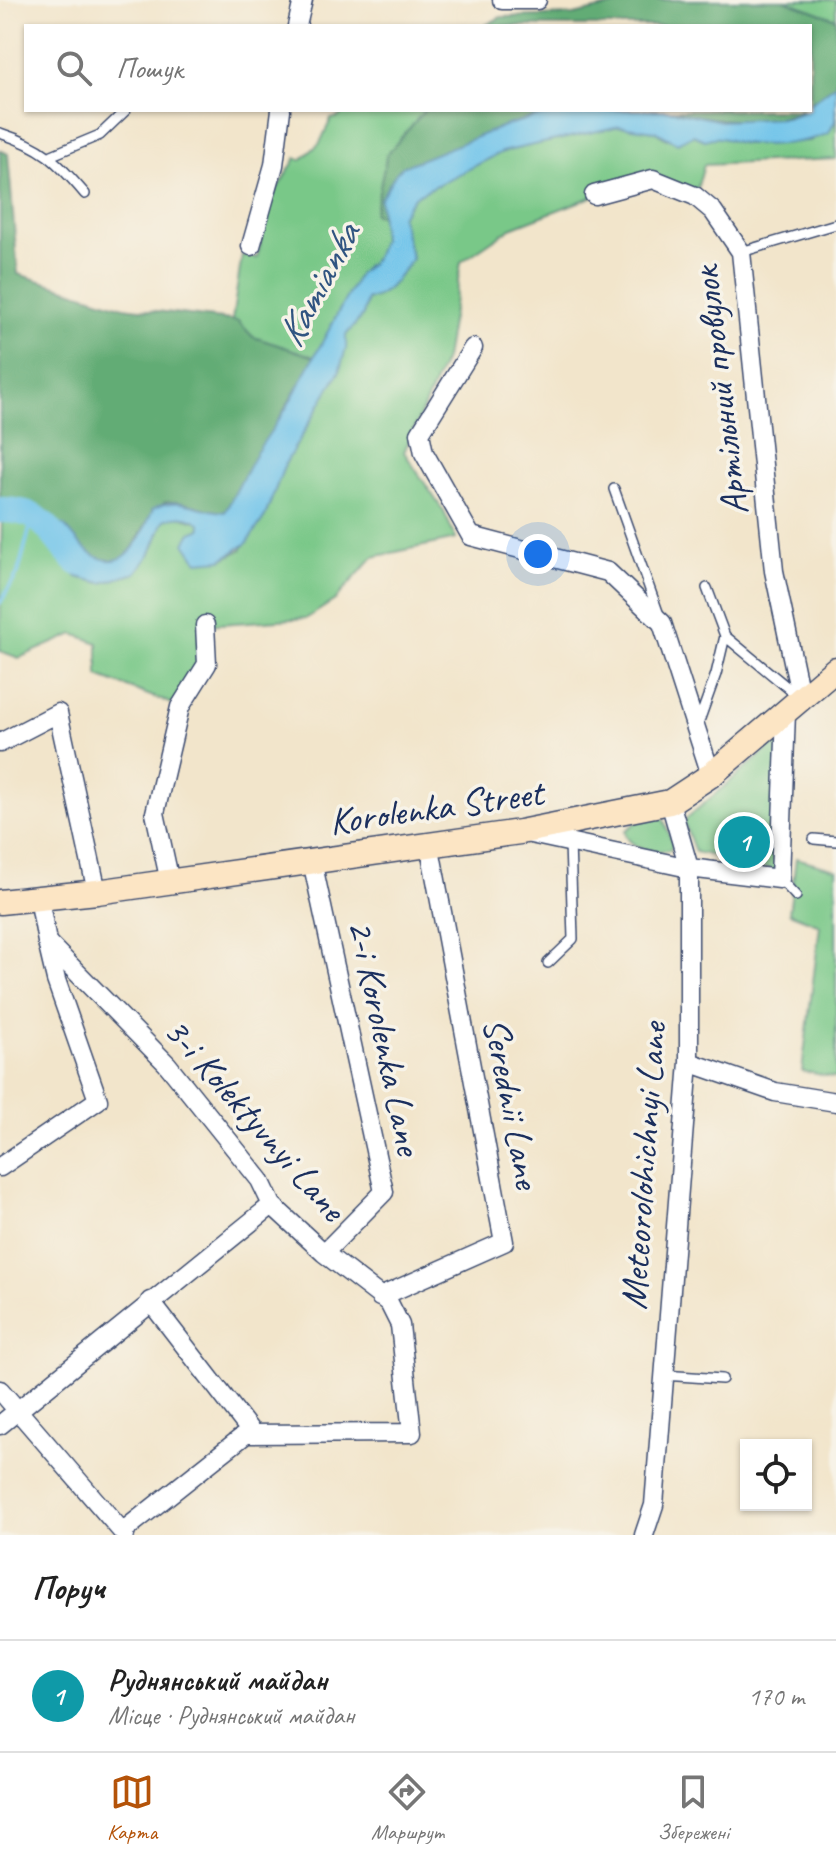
<!DOCTYPE html>
<html lang="uk">
<meta charset="utf-8">
<style>
:root{--surface:#fff;--page:#f6f6f6;--text:#222;--muted:#767676;--line:#e0e0e0;--accent:#b45309}
body{margin:0;font-family:Caveat,sans-serif;background:var(--page);color:var(--text)}
.controls{position:absolute;right:24px;bottom:24px;display:grid;overflow:hidden;border-radius:0px;box-shadow:0 2px 6px #0004}
.controls button{width:72px;height:72px;display:grid;place-items:center;padding:0;border:0;border-bottom:2px solid var(--line);background:var(--surface);color:var(--text);font:40px sans-serif}
.you{position:absolute;left:538px;top:554px;width:28px;height:28px;margin:-20px;border:6px solid #fff;border-radius:50%;background:#1a73e8;box-shadow:0 0 0 12px #1a73e833}
.badge{display:grid;place-items:center;width:52px;height:52px;border-radius:50%;background:var(--accent);color:#fff;font-size:26px;font-weight:700}
.pin{position:absolute;translate:-50% -50%;border:4px solid #fff;box-shadow:0 2px 8px #0006}
.list{margin:0;padding:0;list-style:none}
h2{display:flex;justify-content:space-between;align-items:center;height:104px;margin:0;padding:0 32px;font-size:34px}
h2 small{font-size:26px;font-weight:400;color:var(--muted)}
.list li{display:grid;grid-template-columns:52px 1fr auto;gap:24px;align-items:center;box-sizing:border-box;height:112px;padding:0 32px;border-top:2px solid var(--line)}
.list b{display:block;font-size:30px;white-space:nowrap}
.list p{margin:0;font-size:26px;white-space:nowrap;color:var(--muted)}
.list em{font-size:26px;font-style:normal;color:var(--muted)}
.icon{flex:none;width:44px;height:44px;fill:none;stroke:currentColor;stroke-width:2;stroke-linecap:round;stroke-linejoin:round}
.map{position:relative;flex:none;width:836px;height:1535px;overflow:hidden}
.search{position:absolute;background:var(--surface);box-shadow:0 2px 6px #0004;left:24px;right:24px;top:24px;height:88px;display:flex;align-items:center;gap:20px;box-sizing:border-box;padding:0 28px;border-radius:0px;color:var(--muted);font-size:30px}
.sheet{height:216px;background:var(--surface)}
nav{display:flex;justify-content:space-around;align-items:center;box-sizing:border-box;height:112px;border-top:2px solid var(--line);background:var(--surface);font-size:22px;color:var(--muted)}
nav a{display:grid;justify-items:center;gap:4px}
nav .on{color:var(--accent)}
.map>svg:first-child{display:block}
.green{fill:#79c888;stroke:#4a7c73;stroke-width:2}
.forest{fill:#62ac74;stroke:#3e6e69;stroke-width:2}
.water{fill:#6dc3ea;stroke:#4479a4;stroke-width:2}
.lines{fill:none;stroke-linecap:round;stroke-linejoin:round}
.stream{stroke:#6dc3ea;stroke-width:4}
.river{stroke:#6dc3ea;stroke-width:26}
.lane-casing{stroke:#3b4a6e;stroke-width:12}
.street-casing{stroke:#3b4a6e;stroke-width:21}
.secondary-casing{stroke:#3b4a6e;stroke-width:27}
.lane{stroke:#fff;stroke-width:9}
.street{stroke:#fff;stroke-width:18}
.secondary{stroke:#fce5c4;stroke-width:24}
.labels{text-anchor:middle;dominant-baseline:central;stroke-width:7;stroke-linejoin:round;paint-order:stroke}
.street-label{font-size:38px;fill:#1b2f5e;stroke:#f7f3e8}
.water-label{font-size:40px;font-style:italic;fill:#305481;stroke:#f7f3e8}
</style>
<div class="map">
<svg width="836" height="1535" viewBox="0 0 836 1535">
<rect width="100%" height="100%" fill="#f7f3e8"/>
<filter id="ink" filterUnits="userSpaceOnUse"><feTurbulence type="fractalNoise" baseFrequency=".0125" numOctaves="2"/><feDisplacementMap in="SourceGraphic" scale="16" xChannelSelector="R" yChannelSelector="G"/><feConvolveMatrix kernelMatrix="1 2 1 2 8 2 1 2 1" color-interpolation-filters="sRGB"/></filter>
<filter id="wash" filterUnits="userSpaceOnUse"><feTurbulence type="fractalNoise" baseFrequency=".006" numOctaves="4" result="noise"/><feDisplacementMap in="SourceGraphic" scale="32" xChannelSelector="R" yChannelSelector="G"/><feGaussianBlur stdDeviation="1.8" result="paint"/><feColorMatrix in="noise" values="0 0 0 0 0 0 0 0 0 0 0 0 0 0 0 0 0 1.4 0 .05"/><feComposite in="paint" operator="in"/></filter>
<g filter="url(#wash)">
<rect width="100%" height="100%" fill="#f2e5cb"/>
<path class="green" d="M 784,0 L 836,0 L 836,19 Z
M 344,110 L 425,110 L 387,155 L 383,241 L 374,260 L 359,274 L 315,357 L 253,337 L 232,320 L 242,255 L 257,258 L 271,199 L 296,158 L 301,160 L 320,143 L 331,119 L 339,117 Z
M 836,110 L 836,159 L 704,165 L 695,196 L 653,179 L 594,196 L 511,228 L 461,262 L 445,359 L 404,452 L 444,512 L 456,539 L 373,557 L 335,600 L 307,618 L 205,625 L 207,664 L 180,707 L 98,676 L 98,643 L 74,634 L 19,658 L 0,651 L 2,509 L 33,516 L 55,534 L 50,546 L 77,577 L 102,583 L 136,573 L 151,553 L 164,520 L 176,515 L 200,522 L 201,529 L 197,532 L 221,560 L 241,550 L 265,516 L 285,464 L 339,372 L 346,348 L 346,335 L 363,315 L 367,299 C 388,297 399,275 412,259 L 401,216 L 415,196 L 502,152 L 620,126 L 655,131 L 666,139 L 693,135 L 705,140 L 715,136 L 744,144 L 810,141 L 834,122 Z
M 780,739 L 777,871 L 695,852 L 684,822 L 687,818 Z
M 663,818 L 673,845 L 670,850 C 654,853 628,849 625,831 L 638,821 Z
M 796,858 L 836,869 L 836,1078 L 802,1071 L 820,925 L 789,913 Z"/>
<path class="forest" d="M 638,0 L 784,0 L 836,19 L 836,84 L 810,104 L 810,26 L 484,26 L 501,17 L 574,15 Z
M 425,110 L 591,110 L 535,117 L 504,126 L 403,167 L 390,185 L 383,216 L 374,214 L 387,154 Z
M 669,110 L 802,110 C 768,128 706,119 669,110 Z
M 0,150 L 8,154 L 18,274 L 124,307 L 238,321 L 253,337 L 315,357 L 225,512 C 203,511 187,500 165,502 C 160,508 152,514 148,521 C 133,544 127,578 89,553 C 78,545 73,533 63,525 L 55,534 L 33,516 L 0,510 Z"/>
<path class="water" d="M 836,84 L 835,121 L 829,133 C 803,144 771,147 742,143 C 728,141 719,134 705,140 L 693,135 L 677,143 L 655,131 L 620,126 L 502,152 L 415,196 L 401,216 L 412,259 C 399,275 388,296 367,299 L 363,315 L 346,335 L 346,348 L 339,372 L 285,464 L 265,516 L 247,543 L 221,560 L 198,562 L 185,543 L 191,533 L 201,529 L 200,523 C 188,515 178,515 164,520 L 151,553 L 136,573 L 102,583 L 77,577 L 50,546 L 63,525 C 73,533 78,545 89,552 C 127,578 141,537 153,509 C 180,494 197,511 225,512 L 256,453 L 286,409 L 359,274 L 374,260 L 382,241 L 380,199 L 396,173 L 402,167 L 504,126 L 535,117 L 591,110 L 669,110 L 721,121 L 786,118 L 810,110 L 810,104 Z"/>
<g class="lines">
<path class="stream" d="M 0,603 L 18,573 L 33,516"/>
<path class="river" d="M 0,510 C 50,509 50,539 78,563"/>
</g>
</g>
<g filter="url(#ink)">
<g class="lines">
<g class="lane-casing">
<path id="lane" d="M 0,133 C 43,147 56,160 85,194
M 52,155 L 100,135 L 126,110
M 741,252 L 836,224
M 614,489 L 658,612
M 707,588 L 725,636 L 799,697
M 698,724 L 716,674 L 725,636
M 814,839 L 836,841
M 780,879 L 796,896
M 548,963 L 573,939 L 570,842
M 663,1375 L 722,1379"/>
</g>
<g class="street-casing">
<path id="street" d="M 502,0 L 537,0
M 297,26 L 303,0
M 594,195 L 653,179 L 695,196 L 713,211 L 741,252 L 774,571 L 801,699
M 251,246 L 274,165 L 281,110
M 473,348 L 420,433 L 424,453 L 471,536 L 608,572 L 662,623 L 711,775
M 0,743 L 58,713 L 97,892
M 526,833 L 689,868 L 780,879 L 786,712
M 312,861 L 384,1192 L 324,1253
M 170,882 L 155,813 L 180,707 L 207,664 L 205,625
M 39,898 L 47,942 L 167,1064 L 260,1180 L 272,1205 L 324,1253 L 389,1303 L 400,1325 L 412,1433 L 246,1434 L 122,1532
M 689,1062 L 775,1092 L 836,1102
M 0,1167 L 98,1100 L 56,980 L 47,942
M 380,1297 L 504,1242 L 429,843
M 150,1301 L 252,1433
M 0,1390 L 125,1535
M 0,1425 L 272,1205
M 644,1535 L 654,1505 L 689,1062 L 689,868 L 670,802"/>
</g>
<g class="secondary-casing">
<path id="secondary" d="M 0,902 L 97,892 L 520,832 L 670,802 L 711,775 L 836,669"/>
</g>
<use href="#lane" class="lane"/>
<use href="#street" class="street"/>
<use href="#secondary" class="secondary"/>
</g>
</g>
<g class="labels">
<g class="street-label">
<text transform="translate(720 391) rotate(-97)">Артільний провулок</text>
<text transform="translate(436 807) rotate(-8)">Korolenka Street</text>
<text transform="translate(385 1037) rotate(78)">2-i Korolenka Lane</text>
<text transform="translate(512 1103) rotate(79)">Serednii Lane</text>
<text transform="translate(255 1119) rotate(49)">3-i Kolektyvnyi Lane</text>
<text transform="translate(643 1166) rotate(-86)">Meteorolohichnyi Lane</text>
</g>
<g class="water-label">
<text transform="translate(318 285) rotate(-62)">Kamianka</text>
</g>
</g>
</svg>
<div class="controls">
<button><svg class="icon" aria-label="locate" viewBox="0 0 24 24"><circle cx="12" cy="12" r="6"/><path d="M12 2v4M12 18v4M2 12h4M18 12h4"/></svg></button>
</div>
<div class="you"></div>
<div class="pin badge" style="left:744px;top:842px;background:#0f9aa8">1</div>
<div class="search"><svg class="icon" aria-label="search" viewBox="0 0 24 24"><circle cx="10" cy="10" r="6"/><path d="M15 15l6 6"/></svg>Пошук</div>
</div>
<section class="sheet">
<h2>Поруч<small></small></h2>
<ul class="list">
<li><span class="badge" style="background:#0f9aa8">1</span><div><b>Руднянський майдан</b><p>Місце · Руднянський майдан</p></div><em>170 m</em></li>
</ul>
</section>
<nav>
<a class="on"><svg class="icon" aria-label="map" viewBox="0 0 24 24"><path d="M3 6l6-2 6 2 6-2v14l-6 2-6-2-6 2zM9 4v14M15 6v14"/></svg>Карта</a>
<a><svg class="icon" aria-label="directions" viewBox="0 0 24 24"><path d="M12 3l9 9-9 9-9-9zM9 14v-3h6M13 9l2 2-2 2"/></svg>Маршрут</a>
<a><svg class="icon" aria-label="saved" viewBox="0 0 24 24"><path d="M7 4h10v16l-5-4-5 4z"/></svg>Збережені</a>
</nav>
